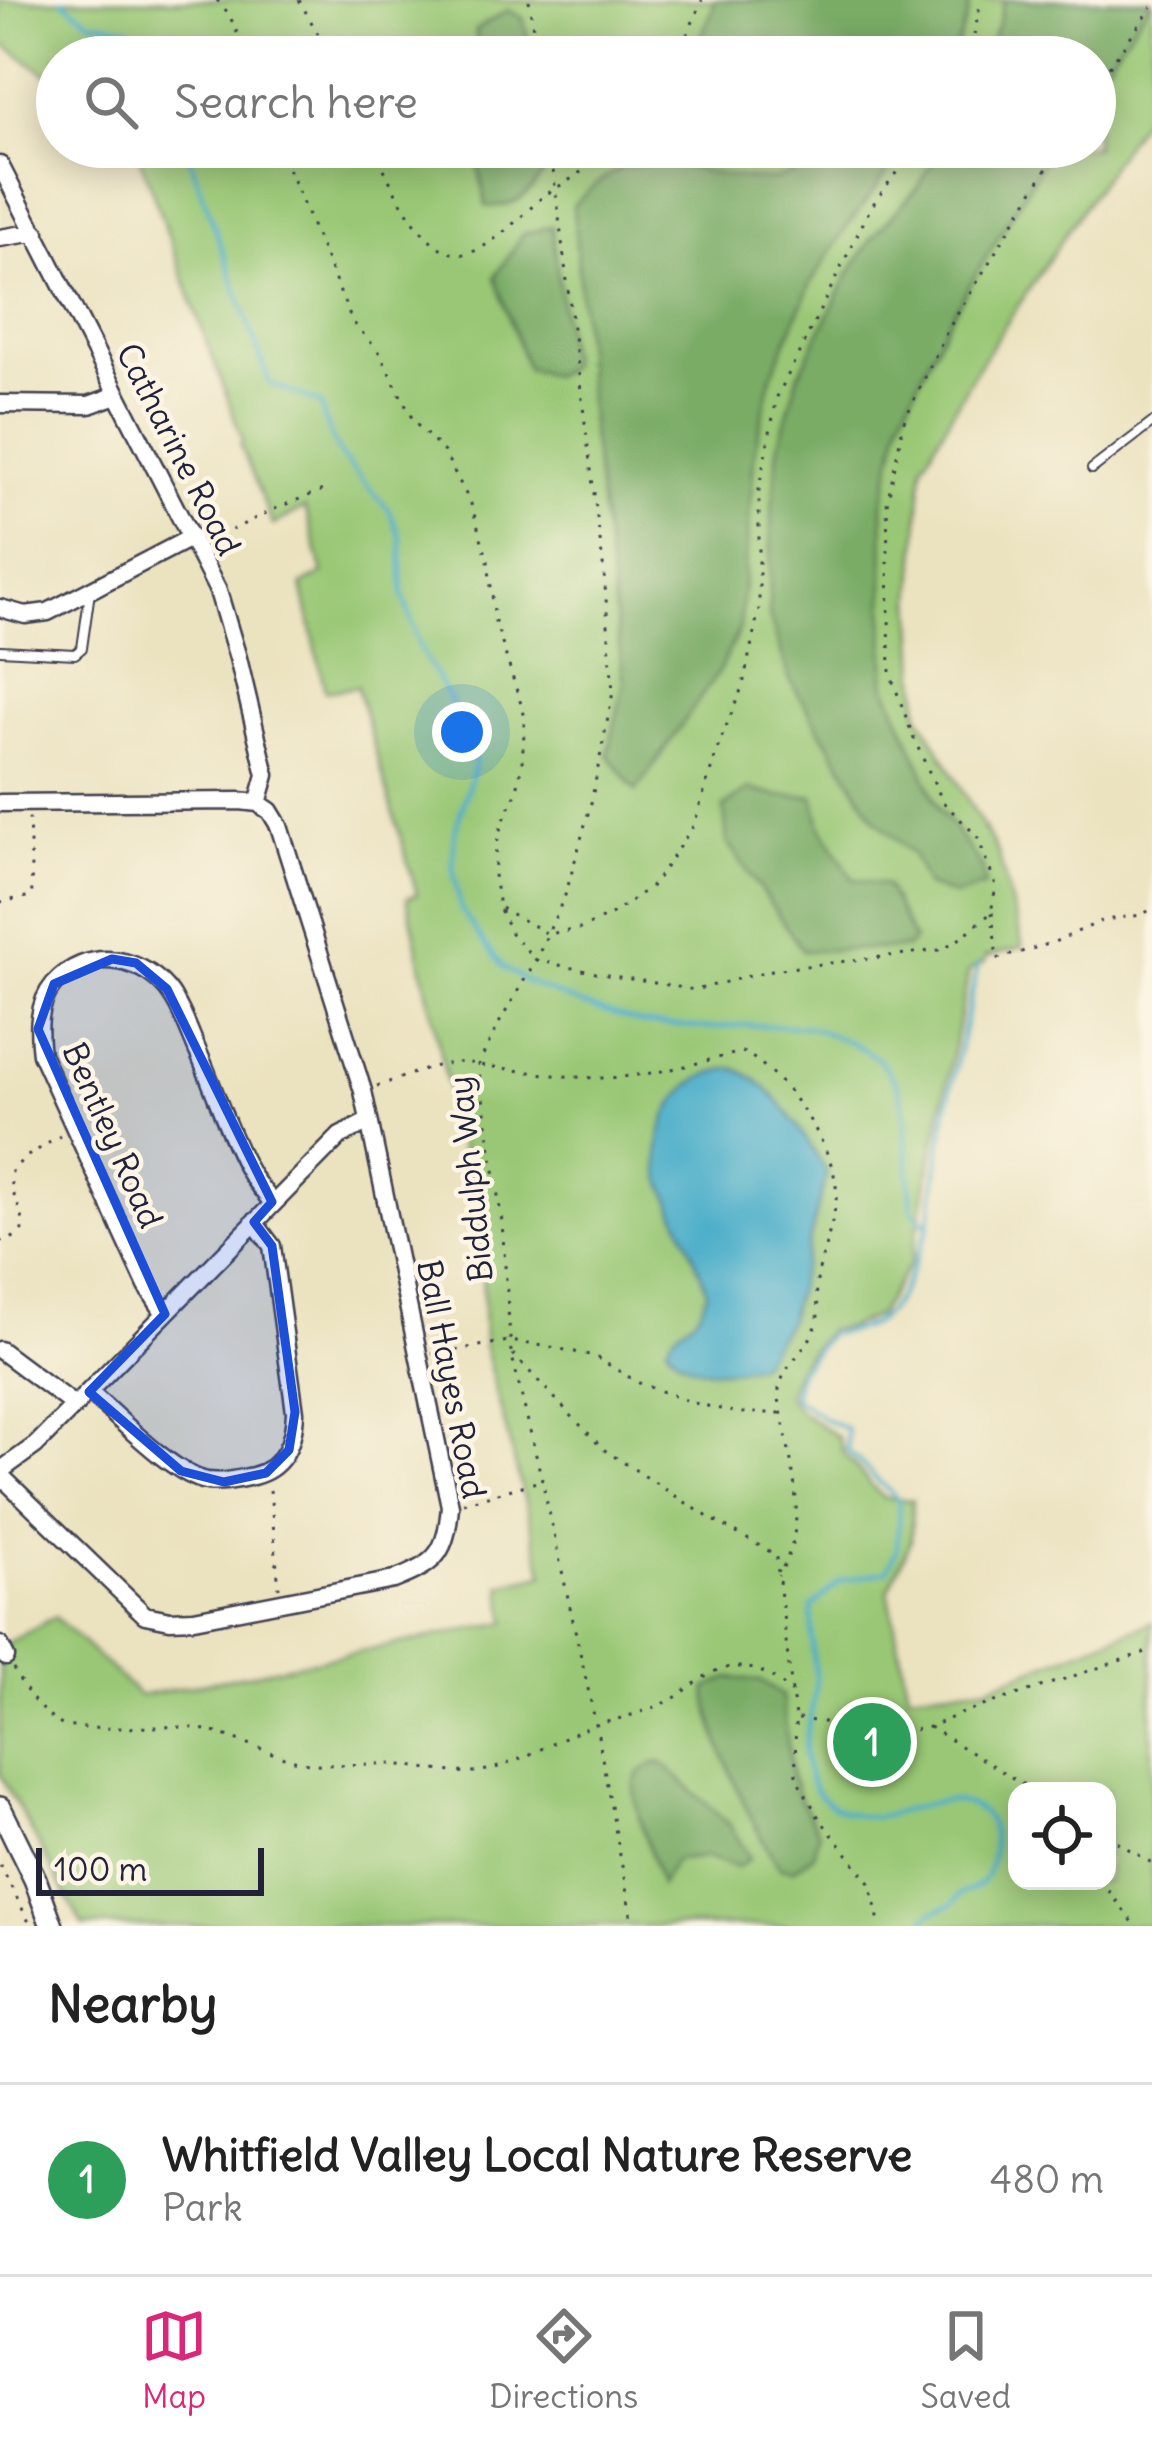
<!DOCTYPE html>
<style>
:root{--surface:#fff;--page:#f2f2f2;--text:#222;--muted:#767676;--line:#e0e0e0;--accent:#db2777}
body{margin:0;font-family:Delius,sans-serif;background:var(--page);color:var(--text)}
.controls{position:absolute;right:36px;bottom:36px;display:grid;overflow:hidden;border-radius:24px;box-shadow:0 6px 30px #0003}
.controls button{width:108px;height:108px;display:grid;place-items:center;padding:0;border:0;border-bottom:3px solid var(--line);background:var(--surface);color:var(--text);font:60px sans-serif}
.scale{position:absolute;left:36px;bottom:30px;width:228px;box-sizing:border-box;padding-left:12px;border:6px solid #22223b;border-top:0;font-size:33px;line-height:42px;white-space:nowrap;color:#22223b;-webkit-text-stroke:9px #fcf5e5;paint-order:stroke}
.you{position:absolute;left:462px;top:732px;width:42px;height:42px;margin:-30px;border:9px solid #fff;border-radius:50%;background:#1a73e8;box-shadow:0 0 0 18px #1a73e833}
.badge{display:grid;place-items:center;width:78px;height:78px;border-radius:50%;background:var(--accent);color:#fff;font-size:39px;font-weight:700}
.pin{position:absolute;translate:-50% -50%;border:6px solid #fff;box-shadow:0 3px 12px #0006}
.list{margin:0;padding:0;list-style:none}
h2{display:flex;justify-content:space-between;align-items:center;height:156px;margin:0;padding:0 48px;font-size:51px}
h2 small{font-size:39px;font-weight:400;color:var(--muted)}
.list li{display:grid;grid-template-columns:78px 1fr auto;gap:36px;align-items:center;box-sizing:border-box;height:192px;padding:0 48px;border-top:3px solid var(--line)}
.list b{display:block;font-size:45px;white-space:nowrap}
.list p{margin:0;font-size:39px;white-space:nowrap;color:var(--muted)}
.list em{font-size:39px;font-style:normal;color:var(--muted)}
.icon{flex:none;width:66px;height:66px;fill:none;stroke:currentColor;stroke-width:2;stroke-linecap:round;stroke-linejoin:round}
.map{position:relative;flex:none;width:1152px;height:1926px;overflow:hidden}
.search{position:absolute;background:var(--surface);box-shadow:0 6px 30px #0003;left:36px;right:36px;top:36px;height:132px;display:flex;align-items:center;gap:30px;box-sizing:border-box;padding:0 42px;border-radius:66px;color:var(--muted);font-size:45px}
.sheet{height:348px;background:var(--surface)}
nav{display:flex;justify-content:space-around;align-items:center;box-sizing:border-box;height:168px;border-top:3px solid var(--line);background:var(--surface);font-size:33px;color:var(--muted)}
nav a{display:grid;justify-items:center;gap:6px}
nav .on{color:var(--accent)}
.map>svg:first-child{display:block}
.green{fill:#99c775;stroke:#5e7458;stroke-width:3;fill-rule:evenodd}
.forest{fill:#7aac66;stroke:#4e6750;stroke-width:3}
.water{fill:#49adc9;stroke:#366882;stroke-width:3}
.lines{fill:none;stroke-linecap:round;stroke-linejoin:round}
.stream{stroke:#49adc9;stroke-width:4.5}
.service-casing{stroke:#403f4f;stroke-width:12}
.minor-casing{stroke:#403f4f;stroke-width:21}
.tertiary-casing{stroke:#403f4f;stroke-width:26}
.path{stroke:#403f4f;stroke-width:3;stroke-dasharray:3 9;stroke-linecap:butt}
.service{stroke:#fff;stroke-width:8}
.minor{stroke:#fff;stroke-width:16}
.tertiary{stroke:#fff;stroke-width:21}
.marked{fill:#1d4ed8;fill-opacity:0.2;stroke:#1d4ed8;stroke-width:9;stroke-linejoin:round}
.labels{text-anchor:middle;dominant-baseline:central;stroke-width:9;stroke-linejoin:round;paint-order:stroke}
.street-label{font-size:33px;fill:#22223b;stroke:#fcf5e5}
</style>
<div class="map">
<svg width="1152" height="1926" viewBox="0 0 1152 1926">
<rect width="100%" height="100%" fill="#fcf5e5"/>
<filter id="ink" filterUnits="userSpaceOnUse"><feTurbulence type="fractalNoise" baseFrequency=".00833" numOctaves="2"/><feDisplacementMap in="SourceGraphic" scale="24" xChannelSelector="R" yChannelSelector="G"/><feConvolveMatrix kernelMatrix="1 2 1 2 8 2 1 2 1" color-interpolation-filters="sRGB"/></filter>
<filter id="wash" filterUnits="userSpaceOnUse"><feTurbulence type="fractalNoise" baseFrequency=".004" numOctaves="4" result="noise"/><feDisplacementMap in="SourceGraphic" scale="48" xChannelSelector="R" yChannelSelector="G"/><feGaussianBlur stdDeviation="2.7" result="paint"/><feColorMatrix in="noise" values="0 0 0 0 0 0 0 0 0 0 0 0 0 0 0 0 0 1.4 0 .05"/><feComposite in="paint" operator="in"/></filter>
<g filter="url(#wash)">
<rect width="100%" height="100%" fill="#ebe2bf"/>
<path class="green" d="M 0,0 L 1152,0 L 1152,103 L 977,368 L 923,465 L 913,599 L 919,714 L 998,853 L 1023,947 L 986,957 L 985,962 L 969,971 L 911,1262 L 878,1315 L 850,1327 L 828,1330 L 797,1367 L 787,1395 L 798,1410 L 838,1437 L 843,1453 L 883,1498 L 912,1500 L 911,1541 L 888,1591 L 908,1693 L 989,1686 L 1152,1622 L 1152,1926 L 83,1926 L 0,1774 L 0,1666 L 6,1644 L 55,1617 L 140,1696 L 507,1622 L 501,1585 L 544,1575 L 484,1345 L 482,1245 L 407,898 L 417,894 L 357,687 L 325,691 L 302,585 L 323,573 L 305,508 L 273,525 L 240,445 L 243,441 L 136,147 L 1095,147 L 1095,57 L 57,57 L 57,81 L 0,42 ZM 1017,1791 L 1107,1791 L 1107,1881 L 1017,1881 Z"/>
<path class="forest" d="M 715,0 L 969,0 L 968,15 L 953,57 L 690,57 L 710,17 Z
M 1004,0 L 1148,0 L 1150,3 L 1095,80 L 1095,57 L 985,57 L 999,22 Z
M 508,10 L 523,18 L 532,55 L 484,57 L 479,52 L 475,30 Z
M 475,147 L 538,147 L 543,173 C 529,196 514,208 486,206 Z
M 822,147 L 903,147 L 894,164 L 845,229 L 811,283 L 772,374 L 755,447 L 740,628 L 719,671 L 636,791 L 608,755 L 624,682 L 592,440 L 573,205 C 592,187 609,170 636,165 C 698,153 776,216 822,147 Z
M 941,147 L 1052,147 L 945,327 L 901,418 L 883,505 L 885,683 L 938,807 L 983,868 L 985,886 L 956,896 L 927,886 L 912,854 L 874,818 L 790,680 L 769,615 L 772,511 L 778,447 L 798,376 L 848,275 L 872,238 L 919,186 Z
M 552,226 L 569,365 L 553,376 L 527,369 L 495,277 L 523,234 Z
M 749,789 L 777,796 L 814,796 L 821,827 L 853,879 L 886,885 L 914,940 L 906,948 L 803,951 L 727,842 L 724,807 Z
M 729,1678 L 762,1681 L 782,1696 L 792,1779 L 801,1802 L 819,1832 L 813,1855 L 794,1870 L 780,1868 C 755,1833 707,1730 707,1688 Z
M 655,1763 L 662,1763 L 729,1824 L 750,1858 L 738,1867 L 706,1857 L 675,1860 L 660,1885 C 655,1860 624,1794 639,1774 C 643,1769 649,1767 655,1763 Z"/>
<path class="water" d="M 733,1068 C 778,1084 802,1134 827,1172 L 789,1320 L 759,1364 C 727,1373 688,1376 667,1346 C 677,1321 699,1328 707,1291 C 697,1262 684,1233 672,1204 C 668,1194 660,1181 659,1169 C 655,1119 681,1074 733,1068 Z"/>
<g class="lines">
<path class="stream" d="M 62,0 L 90,21 L 130,28 L 150,57
M 186,147 L 270,384 L 321,404 L 326,425 L 340,455 L 389,510 L 401,538 L 403,595 L 420,648 L 472,739 L 475,752 L 474,767 L 454,835 L 453,869 L 461,909 L 479,936 L 504,968 L 531,984 L 583,1005 L 641,1023 L 706,1028 L 749,1025 L 809,1027 L 852,1043 L 879,1059 L 898,1086 L 904,1110 L 912,1210 L 929,1226 C 917,1254 903,1305 877,1321 C 863,1330 845,1332 829,1334 L 799,1371 L 793,1397 L 825,1419 L 847,1429 L 847,1450 L 899,1501 L 897,1549 L 887,1571 L 840,1581 L 812,1607 C 812,1622 811,1637 813,1653 C 813,1661 816,1671 816,1680 C 815,1716 793,1752 814,1788 C 825,1808 856,1818 878,1816 C 914,1813 950,1785 982,1813 C 996,1825 994,1848 990,1864 C 985,1885 978,1887 960,1894 L 952,1905 L 932,1912 L 918,1926
M 929,1224 L 946,1110 L 978,964"/>
</g>
</g>
<g filter="url(#ink)">
<g class="lines">
<g class="service-casing">
<path id="service" d="M 1092,469 L 1152,423
M 0,650 L 75,654 L 82,648 L 90,592"/>
</g>
<g class="minor-casing">
<path id="minor" d="M 0,165 L 218,591 L 238,658 L 266,775 L 258,803
M 0,238 L 36,232
M 0,404 L 89,405 L 117,395
M 0,608 L 25,615 L 48,612 L 192,537
M 0,803 L 240,801 L 258,803
M 165,1314 L 147,1286 L 41,1054 C 38,1030 37,1004 54,984 C 85,949 138,954 167,989 C 181,1006 190,1034 199,1054 C 216,1093 229,1136 250,1173 C 256,1183 265,1193 272,1202
M 0,1350 L 75,1406
M 89,1392 C 117,1416 173,1475 207,1481 C 224,1483 238,1479 253,1476 C 285,1468 294,1441 295,1412 L 272,1246 L 254,1222
M 0,1471 L 36,1445 L 340,1136 L 367,1122
M 0,1475 L 145,1615 L 170,1620 L 194,1619 L 394,1580 C 438,1563 446,1552 450,1506 L 363,1091 L 279,826 L 270,811 L 258,803
M 0,1645 L 6,1657"/>
</g>
<g class="tertiary-casing">
<path id="tertiary" d="M 0,1808 L 35,1879 L 52,1926"/>
</g>
<path class="path" d="M 217,0 L 229,14 L 247,57
M 299,0 L 331,57
M 529,0 L 537,57
M 678,57 L 702,0
M 965,57 L 973,40 L 981,0
M 1095,86 L 1152,7
M 279,147 L 352,321 L 379,352 L 414,422 L 444,452 L 471,504 L 488,561 L 495,621 L 525,717 L 522,763 L 517,791 L 501,826 L 496,848 L 494,875 L 499,907 L 511,933 L 536,960 L 498,1025 L 478,1065 L 502,1222 L 511,1352 L 542,1480 L 596,1725 L 633,1926
M 375,147 C 387,179 424,260 465,254 C 488,250 522,216 539,200 C 552,189 565,184 578,174 C 587,168 595,156 603,147
M 550,147 L 604,572 L 613,692 L 591,803 L 566,893 L 536,960 L 596,973 L 695,990 L 772,970 L 939,950 L 958,940 L 991,913 L 996,885 L 977,836 L 943,802 L 914,739 L 890,673 L 887,504 L 904,421 L 947,331 L 1060,147
M 210,541 L 272,510 L 328,488
M 0,902 L 32,896 L 29,817
M 501,908 L 548,934 L 580,929 L 611,915 L 653,885 L 694,825 L 719,744 L 743,685 L 759,609 L 759,487 L 777,397 L 871,207 L 915,147
M 992,912 L 997,959 L 1052,943 L 1104,920 L 1141,915 L 1152,909
M 377,1086 C 407,1077 449,1055 478,1065 C 519,1070 561,1078 602,1078 C 650,1077 696,1063 742,1052 C 783,1070 842,1154 836,1200 C 833,1228 821,1254 817,1281 C 815,1296 821,1312 816,1326 C 808,1350 784,1363 779,1389 C 778,1400 782,1413 784,1425 C 794,1478 808,1527 778,1576
M 0,1241 C 37,1235 20,1215 13,1192 C 11,1184 12,1179 12,1170 L 26,1157 L 60,1136
M 432,1354 L 509,1341 L 551,1347 L 594,1356 L 639,1383 L 694,1403 L 738,1413 L 780,1413
M 513,1354 L 603,1449 L 708,1517 L 776,1555 L 795,1718 L 796,1777 L 819,1818 L 870,1883 L 880,1926
M 270,1490 L 279,1588
M 463,1503 L 540,1481
M 13,1669 C 26,1691 41,1715 64,1726 C 107,1732 150,1724 193,1728 C 231,1733 262,1752 298,1761 C 328,1768 360,1763 390,1764 C 423,1766 458,1778 491,1769 C 526,1760 558,1738 593,1726 C 619,1718 645,1713 671,1700 C 692,1688 709,1667 735,1667 C 757,1666 777,1678 792,1693
M 798,1719 L 832,1723 L 876,1737 L 929,1727 L 968,1711 L 1152,1650
M 929,1727 L 1034,1791
M 1107,1836 L 1152,1863
M 0,1865 L 29,1922
M 1101,1881 L 1136,1926"/>
<use href="#service" class="service"/>
<use href="#minor" class="minor"/>
<use href="#tertiary" class="tertiary"/>
</g>
</g>
<path class="marked" d="M 112,959 L 136,963 L 167,989 L 272,1202 L 254,1222 L 272,1246 L 295,1412 L 289,1450 L 266,1473 L 224,1482 L 181,1471 L 89,1392 L 165,1314 L 38,1029 L 54,984 Z"/>
<g class="labels">
<g class="street-label">
<text transform="translate(179 449) rotate(63)">Catharine Road</text>
<text transform="translate(113 1135) rotate(66)">Bentley Road</text>
<text transform="translate(470 1179) rotate(-96)">Biddulph Way</text>
<text transform="translate(452 1379) rotate(79)">Ball Hayes Road</text>
</g>
</g>
</svg>
<div class="controls">
<button><svg class="icon" aria-label="locate" viewBox="0 0 24 24"><circle cx="12" cy="12" r="6"/><path d="M12 2v4M12 18v4M2 12h4M18 12h4"/></svg></button>
</div>
<div class="scale">100 m</div>
<div class="you"></div>
<div class="pin badge" style="left:872px;top:1742px;background:#2e9e5b">1</div>
<div class="search"><svg class="icon" aria-label="search" viewBox="0 0 24 24"><circle cx="10" cy="10" r="6"/><path d="M15 15l6 6"/></svg>Search here</div>
</div>
<section class="sheet">
<h2>Nearby<small></small></h2>
<ul class="list">
<li><span class="badge" style="background:#2e9e5b">1</span><div><b>Whitfield Valley Local Nature Reserve</b><p>Park</p></div><em>480 m</em></li>
</ul>
</section>
<nav>
<a class="on"><svg class="icon" aria-label="map" viewBox="0 0 24 24"><path d="M3 6l6-2 6 2 6-2v14l-6 2-6-2-6 2zM9 4v14M15 6v14"/></svg>Map</a>
<a><svg class="icon" aria-label="directions" viewBox="0 0 24 24"><path d="M12 3l9 9-9 9-9-9zM9 14v-3h6M13 9l2 2-2 2"/></svg>Directions</a>
<a><svg class="icon" aria-label="saved" viewBox="0 0 24 24"><path d="M7 4h10v16l-5-4-5 4z"/></svg>Saved</a>
</nav>
